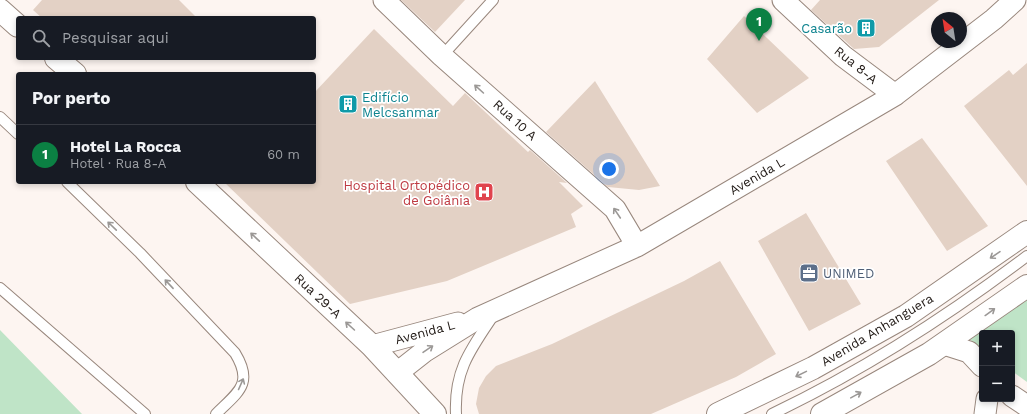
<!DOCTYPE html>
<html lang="pt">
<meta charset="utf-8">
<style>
:root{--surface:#171b24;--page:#20242c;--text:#f1f3f6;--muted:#9ea1a6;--line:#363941;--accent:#0b8043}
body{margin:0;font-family:"Work Sans",sans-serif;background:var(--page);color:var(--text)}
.controls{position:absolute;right:12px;bottom:12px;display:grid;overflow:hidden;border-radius:4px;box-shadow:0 2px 6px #0003}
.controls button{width:36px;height:36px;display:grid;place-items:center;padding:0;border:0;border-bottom:1px solid var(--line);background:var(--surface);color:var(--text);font:20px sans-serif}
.compass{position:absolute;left:931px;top:12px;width:36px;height:36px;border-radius:50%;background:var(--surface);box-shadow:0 2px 6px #0003;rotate:330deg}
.you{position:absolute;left:609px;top:169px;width:14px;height:14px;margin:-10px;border:3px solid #fff;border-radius:50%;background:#1a73e8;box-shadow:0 0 0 6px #1a73e833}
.badge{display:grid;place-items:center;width:26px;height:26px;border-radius:50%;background:var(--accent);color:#fff;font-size:13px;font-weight:700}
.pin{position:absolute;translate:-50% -33px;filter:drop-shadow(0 1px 2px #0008)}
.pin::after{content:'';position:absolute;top:21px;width:14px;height:12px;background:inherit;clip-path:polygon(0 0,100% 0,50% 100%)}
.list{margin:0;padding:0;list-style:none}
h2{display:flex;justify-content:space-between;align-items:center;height:52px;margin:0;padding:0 16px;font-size:17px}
h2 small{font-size:13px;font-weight:400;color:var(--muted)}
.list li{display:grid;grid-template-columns:26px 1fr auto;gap:12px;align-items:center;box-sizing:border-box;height:60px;padding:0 16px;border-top:1px solid var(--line)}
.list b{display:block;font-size:15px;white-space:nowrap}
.list p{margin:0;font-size:13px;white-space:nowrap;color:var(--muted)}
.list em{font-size:13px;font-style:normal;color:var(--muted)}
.icon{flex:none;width:22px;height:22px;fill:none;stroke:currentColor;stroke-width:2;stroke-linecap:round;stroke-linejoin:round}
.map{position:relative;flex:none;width:1027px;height:414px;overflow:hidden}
.search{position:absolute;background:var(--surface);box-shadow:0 2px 6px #0003;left:16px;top:16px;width:300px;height:44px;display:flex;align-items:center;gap:10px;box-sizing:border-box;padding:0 14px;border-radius:4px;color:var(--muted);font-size:15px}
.panel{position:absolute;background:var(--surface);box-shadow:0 2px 6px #0003;left:16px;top:72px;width:300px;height:112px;border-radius:4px}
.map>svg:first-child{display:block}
.green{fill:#bfe4c7}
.building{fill:#e3d1c5}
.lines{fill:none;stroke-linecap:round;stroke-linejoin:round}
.service-casing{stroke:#98877d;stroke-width:12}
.minor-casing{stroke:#98877d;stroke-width:23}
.tertiary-casing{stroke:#98877d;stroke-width:24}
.primary-casing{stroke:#98877d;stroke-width:24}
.service{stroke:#fff;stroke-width:10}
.minor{stroke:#fff;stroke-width:21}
.tertiary{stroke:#fff;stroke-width:22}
.primary{stroke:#fff;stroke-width:22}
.oneway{stroke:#9b9896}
.labels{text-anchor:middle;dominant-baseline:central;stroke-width:3.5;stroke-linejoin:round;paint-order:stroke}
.culture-label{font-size:13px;fill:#0d838f;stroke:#fff;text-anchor:end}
.street-label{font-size:13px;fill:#201915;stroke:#fff}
.health-label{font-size:13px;fill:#be3a42;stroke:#fff;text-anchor:end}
.service-label{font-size:13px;fill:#4e5e75;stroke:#fff;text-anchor:start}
</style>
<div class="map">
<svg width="1027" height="414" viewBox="0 0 1027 414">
<rect width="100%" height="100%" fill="#fdf5f1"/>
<path class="green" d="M 1027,291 L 1027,382 L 1012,371 L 1012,333 L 982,333 L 982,349 L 968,338 Z
M 0,330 L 82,414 L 0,414 Z"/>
<path class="building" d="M 42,0 L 179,0 L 197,18 L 42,18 L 33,10 Z
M 401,0 L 465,0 L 435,32 Z
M 820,0 L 939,0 L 879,47 L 854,49 L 811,10 Z
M 744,16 L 809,78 L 757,113 L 707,59 Z
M 374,29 L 453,106 L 465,93 L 528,152 L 530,150 L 567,183 L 559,182 L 583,206 L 571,214 L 576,227 L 447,281 L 350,304 L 224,182 L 314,182 L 314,93 Z
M 1027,63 L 1027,186 L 964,106 L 1009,70 L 1013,75 Z
M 595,81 L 660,186 L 639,190 L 608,187 L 546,132 Z
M 922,138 L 988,226 L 947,251 L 886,161 Z
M 806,213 L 861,304 L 809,331 L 758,241 Z
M 720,261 L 776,354 L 736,377 L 651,414 L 479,414 L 476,404 L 479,388 L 486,376 L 496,366 L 552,344 L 684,281 Z"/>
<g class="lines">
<g class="service-casing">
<path id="service" d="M 442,56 L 493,0
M 0,117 L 18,134
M 67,182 L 140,253 L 235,353 C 254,384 238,392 216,414
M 0,288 L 145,414
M 456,414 C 454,371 470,350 493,316
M 772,414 C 862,371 948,316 1027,256"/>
</g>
<g class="minor-casing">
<path id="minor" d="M 384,0 L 442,56 L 615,209 L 637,246
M 783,0 L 843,56 L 895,95
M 944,344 L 969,352 L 982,366
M 372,346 L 458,323
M 397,373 L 425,351 L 478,318 L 637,246 L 895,95 L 994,19 L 1015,0
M 1012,396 L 1027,406
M 985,414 L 987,399"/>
</g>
<g class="tertiary-casing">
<path id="tertiary" d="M 0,10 L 18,26
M 56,58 L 75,74
M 197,182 L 372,346 L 435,414"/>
</g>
<g class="primary-casing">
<path id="primary" d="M 718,414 L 813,368 L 906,316 L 1027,232
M 822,414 L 929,354 L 1027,286"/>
</g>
<use href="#service" class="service"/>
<use href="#minor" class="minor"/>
<use href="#tertiary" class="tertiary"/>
<use href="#primary" class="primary"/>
</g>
<defs><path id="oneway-shaft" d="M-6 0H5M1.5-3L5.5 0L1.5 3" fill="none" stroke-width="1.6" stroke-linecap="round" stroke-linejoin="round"/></defs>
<g class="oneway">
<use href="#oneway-shaft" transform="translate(479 89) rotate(-138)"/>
<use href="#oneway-shaft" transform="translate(617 213) rotate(-124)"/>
<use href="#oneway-shaft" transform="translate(112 226) rotate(-136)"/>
<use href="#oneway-shaft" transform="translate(255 237) rotate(-137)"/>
<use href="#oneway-shaft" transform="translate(995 255) rotate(146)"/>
<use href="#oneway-shaft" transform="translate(169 284) rotate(-133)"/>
<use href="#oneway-shaft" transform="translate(990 312) rotate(-36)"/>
<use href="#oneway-shaft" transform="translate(350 326) rotate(-138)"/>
<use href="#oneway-shaft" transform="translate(428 349) rotate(-34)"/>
<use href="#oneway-shaft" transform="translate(801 374) rotate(154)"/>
<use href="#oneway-shaft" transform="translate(241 384) rotate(-66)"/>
<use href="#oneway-shaft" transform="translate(856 395) rotate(-29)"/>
</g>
<defs>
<g id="building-square" transform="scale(1)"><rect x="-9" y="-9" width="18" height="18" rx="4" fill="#0f9aa8" stroke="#fff"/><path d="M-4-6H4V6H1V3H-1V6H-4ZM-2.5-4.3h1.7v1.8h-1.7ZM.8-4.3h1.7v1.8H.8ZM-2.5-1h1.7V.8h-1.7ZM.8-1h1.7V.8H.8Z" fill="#fff"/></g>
<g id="hospital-square" transform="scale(1)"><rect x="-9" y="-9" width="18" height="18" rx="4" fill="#e0444e" stroke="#fff"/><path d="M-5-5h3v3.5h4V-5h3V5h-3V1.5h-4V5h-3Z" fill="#fff"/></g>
<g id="office-square" transform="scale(1)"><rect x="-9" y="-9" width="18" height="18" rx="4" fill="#5c6f8a" stroke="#fff"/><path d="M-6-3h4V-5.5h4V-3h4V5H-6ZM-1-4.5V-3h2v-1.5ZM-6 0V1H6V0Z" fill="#fff"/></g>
</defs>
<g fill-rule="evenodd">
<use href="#building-square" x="866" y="28"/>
<use href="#building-square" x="348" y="104"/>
<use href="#hospital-square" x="484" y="192"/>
<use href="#office-square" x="809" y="273"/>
</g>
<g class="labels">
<g class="culture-label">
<text x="852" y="28">Casarão</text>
<text x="362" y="97" text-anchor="start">Edifício<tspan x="362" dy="15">Melcsanmar</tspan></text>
</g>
<g class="street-label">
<text transform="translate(856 65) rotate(39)">Rua 8-A</text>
<text transform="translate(515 120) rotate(42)">Rua 10 A</text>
<text transform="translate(757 176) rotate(-30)">Avenida L</text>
<text transform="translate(318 296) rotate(43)">Rua 29-A</text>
<text transform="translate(877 330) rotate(-31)">Avenida Anhanguera</text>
<text transform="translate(425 332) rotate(-15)">Avenida L</text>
</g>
<g class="health-label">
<text x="470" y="185">Hospital Ortopédico<tspan x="470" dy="15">de Goiânia</tspan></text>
</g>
<g class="service-label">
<text x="823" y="273">UNIMED</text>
</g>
</g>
</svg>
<div class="controls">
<button>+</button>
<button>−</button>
</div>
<svg class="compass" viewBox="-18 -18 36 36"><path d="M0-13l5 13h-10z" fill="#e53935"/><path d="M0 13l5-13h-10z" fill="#9ea1a6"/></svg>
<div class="you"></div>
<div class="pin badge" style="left:759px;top:41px">1</div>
<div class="search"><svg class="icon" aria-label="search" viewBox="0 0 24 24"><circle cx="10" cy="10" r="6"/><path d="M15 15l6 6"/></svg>Pesquisar aqui</div>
<section class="panel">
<h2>Por perto<small></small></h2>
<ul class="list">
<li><span class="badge">1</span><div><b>Hotel La Rocca</b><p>Hotel · Rua 8-A</p></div><em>60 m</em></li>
</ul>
</section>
</div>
